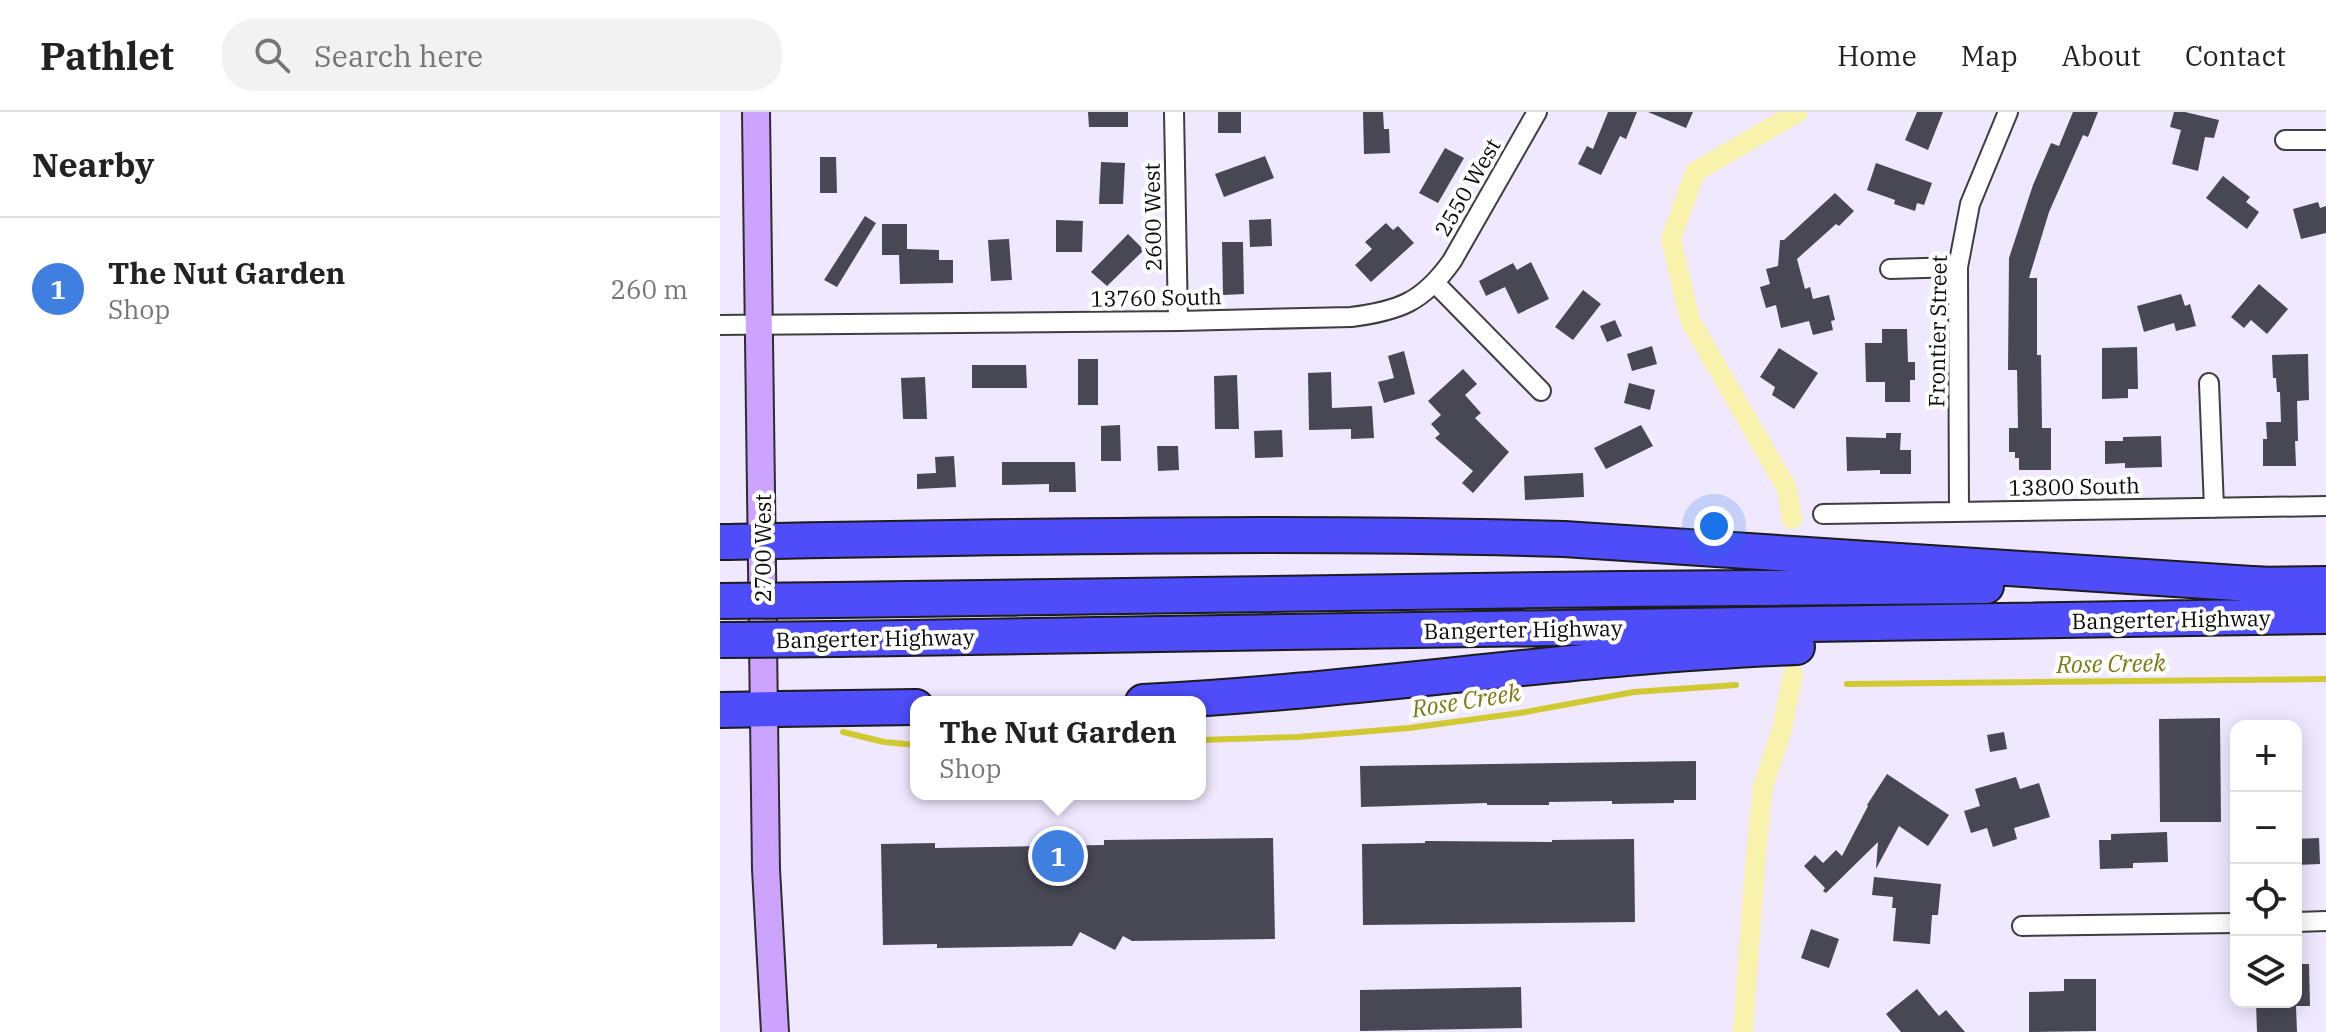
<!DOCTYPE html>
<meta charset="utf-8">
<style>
:root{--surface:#fff;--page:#f2f2f2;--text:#222;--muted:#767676;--line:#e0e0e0;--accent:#206ebe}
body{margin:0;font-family:"IBM Plex Serif",serif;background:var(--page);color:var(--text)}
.controls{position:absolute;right:24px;bottom:24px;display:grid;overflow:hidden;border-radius:16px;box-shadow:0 4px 20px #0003}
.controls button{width:72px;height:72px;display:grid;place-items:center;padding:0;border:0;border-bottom:2px solid var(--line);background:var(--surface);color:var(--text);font:40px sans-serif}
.you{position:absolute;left:994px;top:414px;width:28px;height:28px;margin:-20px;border:6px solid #fff;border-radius:50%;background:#1a73e8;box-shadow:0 0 0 12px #1a73e833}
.badge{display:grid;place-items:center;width:52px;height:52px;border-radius:50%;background:var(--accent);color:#fff;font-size:26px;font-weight:700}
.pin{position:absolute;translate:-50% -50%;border:4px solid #fff;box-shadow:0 2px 8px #0006}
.popup{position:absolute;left:190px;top:584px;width:296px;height:104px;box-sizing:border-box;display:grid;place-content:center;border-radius:16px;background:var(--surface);filter:drop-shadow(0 2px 6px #0005);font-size:26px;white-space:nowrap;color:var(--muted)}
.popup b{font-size:30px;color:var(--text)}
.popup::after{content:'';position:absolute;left:50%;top:100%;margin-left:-16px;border:16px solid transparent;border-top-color:var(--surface)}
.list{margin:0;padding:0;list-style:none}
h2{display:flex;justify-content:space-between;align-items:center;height:104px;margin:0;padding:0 32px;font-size:34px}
h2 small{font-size:26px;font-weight:400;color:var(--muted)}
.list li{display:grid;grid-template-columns:52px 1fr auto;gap:24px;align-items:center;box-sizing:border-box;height:144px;padding:0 32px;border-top:2px solid var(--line)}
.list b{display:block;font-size:30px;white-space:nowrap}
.list p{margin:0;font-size:26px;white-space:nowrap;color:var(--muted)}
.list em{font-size:26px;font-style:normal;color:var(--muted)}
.icon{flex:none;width:44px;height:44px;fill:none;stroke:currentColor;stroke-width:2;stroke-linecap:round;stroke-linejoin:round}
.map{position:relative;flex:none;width:1606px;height:920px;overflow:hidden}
header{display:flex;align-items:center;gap:48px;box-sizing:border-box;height:112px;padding:0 40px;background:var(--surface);border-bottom:2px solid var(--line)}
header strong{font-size:38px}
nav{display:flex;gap:44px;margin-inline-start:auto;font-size:28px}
.search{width:560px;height:72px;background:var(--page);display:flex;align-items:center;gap:20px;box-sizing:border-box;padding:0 28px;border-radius:32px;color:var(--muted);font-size:30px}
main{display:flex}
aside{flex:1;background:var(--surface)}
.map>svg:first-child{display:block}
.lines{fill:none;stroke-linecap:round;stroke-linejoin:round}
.stream{stroke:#d1c931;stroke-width:6}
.canal{stroke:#f8f2ac;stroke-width:20}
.building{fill:#474854}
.street-casing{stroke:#3e3e3e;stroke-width:22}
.secondary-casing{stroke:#2d2d2d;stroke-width:30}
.highway-casing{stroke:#1c1c1c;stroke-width:38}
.street{stroke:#fff;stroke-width:18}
.secondary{stroke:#cca3ff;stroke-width:26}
.highway{stroke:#4e4df9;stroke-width:34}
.highway-bridge-casing{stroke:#1c1c1c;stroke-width:38;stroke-linecap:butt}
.highway-bridge{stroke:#4e4df9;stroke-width:34}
.labels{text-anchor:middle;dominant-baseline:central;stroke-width:8;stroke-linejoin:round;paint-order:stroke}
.street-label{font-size:22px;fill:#0b0b0b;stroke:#fff}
.water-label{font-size:24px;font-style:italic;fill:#7c7a12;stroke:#fff}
</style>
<header>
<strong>Pathlet</strong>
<div class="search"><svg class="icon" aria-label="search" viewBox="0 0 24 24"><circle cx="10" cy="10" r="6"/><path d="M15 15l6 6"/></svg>Search here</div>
<nav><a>Home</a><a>Map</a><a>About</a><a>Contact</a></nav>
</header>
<main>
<aside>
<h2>Nearby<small></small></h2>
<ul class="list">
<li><span class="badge" style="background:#3f7fe0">1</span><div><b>The Nut Garden</b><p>Shop</p></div><em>260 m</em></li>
</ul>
</aside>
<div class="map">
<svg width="1606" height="920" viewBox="0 0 1606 920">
<rect width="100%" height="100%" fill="#f0e8ff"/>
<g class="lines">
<path class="stream" d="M 1127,572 L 1606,567
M 123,620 L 164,630 L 196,633
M 480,628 L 577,625 L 689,616 L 800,601 L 914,580 L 1016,573"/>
<path class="canal" d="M 1072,407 L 1067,377 L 970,208 L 951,127 L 975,60 L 1078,0
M 1023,920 L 1036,740 L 1043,675 L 1062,617 L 1073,563"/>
</g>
<path class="building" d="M 368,0 L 408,0 L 408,15 L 369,15 Z
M 498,0 L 521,0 L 521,21 L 498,21 Z
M 643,0 L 663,0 L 664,17 L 669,17 L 670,41 L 644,42 Z
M 888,0 L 917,0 L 906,27 L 900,24 L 881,63 L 858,52 L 867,34 L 873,37 Z
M 928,0 L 973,0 L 966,16 Z
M 1197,0 L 1223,0 L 1208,38 L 1185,28 Z
M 1353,0 L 1378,0 L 1368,25 L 1363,23 L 1329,100 L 1309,166 L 1317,166 L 1317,243 L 1321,243 L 1322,316 L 1331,316 L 1331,358 L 1299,358 L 1299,346 L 1295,346 L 1295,340 L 1289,340 L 1289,316 L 1298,316 L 1297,258 L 1288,258 L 1289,146 L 1313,73 L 1331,31 L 1339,34 Z
M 1454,0 L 1465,0 L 1499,8 L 1494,26 L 1485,25 L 1478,59 L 1452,52 L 1461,18 L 1450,15 Z
M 725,36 L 744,46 L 718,91 L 699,81 Z
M 545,44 L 554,66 L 504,85 L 495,62 Z
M 100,45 L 116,45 L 117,81 L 100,81 Z
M 381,50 L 405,51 L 403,92 L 379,92 Z
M 1156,51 L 1212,71 L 1204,93 L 1197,91 L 1195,99 L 1174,92 L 1175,88 L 1147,78 Z
M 1503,64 L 1530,85 L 1526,90 L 1539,100 L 1527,117 L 1486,86 Z
M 1115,81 L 1134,99 L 1119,114 L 1116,112 L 1077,147 L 1085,177 L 1090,175 L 1093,187 L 1109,183 L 1115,208 L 1111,209 L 1113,218 L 1093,223 L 1089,209 L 1061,216 L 1056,193 L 1046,196 L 1040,175 L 1050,172 L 1046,157 L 1058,154 L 1060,128 L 1064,128 Z
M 1598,90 L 1600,96 L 1606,94 L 1606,121 L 1581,127 L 1573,97 Z
M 145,104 L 156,111 L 117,175 L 104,168 Z
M 551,107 L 552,134 L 530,135 L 529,108 Z
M 336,108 L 363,109 L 362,140 L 336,140 Z
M 666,111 L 673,118 L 678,114 L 694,131 L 651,170 L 635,153 L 652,137 L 645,130 Z
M 162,112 L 187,112 L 187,137 L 219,138 L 219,148 L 233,148 L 233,171 L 180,172 L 179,143 L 162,143 Z
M 408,122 L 424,138 L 387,174 L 371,160 Z
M 289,127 L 292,168 L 271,169 L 268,128 Z
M 502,130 L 523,130 L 524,182 L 503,183 Z
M 811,150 L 829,187 L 798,202 L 785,175 L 766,184 L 759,169 L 793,151 L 797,158 Z
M 1539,172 L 1568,197 L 1547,222 L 1531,208 L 1524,216 L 1511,205 Z
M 863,178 L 881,192 L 853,228 L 835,215 Z
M 1461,182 L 1465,194 L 1470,192 L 1476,214 L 1456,219 L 1454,211 L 1424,220 L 1417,194 Z
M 895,208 L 902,224 L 887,230 L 880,214 Z
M 1162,217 L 1187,217 L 1188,250 L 1195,250 L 1195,268 L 1190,268 L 1190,290 L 1165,290 L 1165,270 L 1146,270 L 1145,231 L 1162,231 Z
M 932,234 L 937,252 L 912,259 L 907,242 Z
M 1417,235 L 1418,277 L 1408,277 L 1408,286 L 1382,287 L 1382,236 Z
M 1059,236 L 1098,261 L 1074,297 L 1052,283 L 1055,275 L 1040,265 Z
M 684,239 L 695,282 L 664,291 L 658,270 L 674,266 L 668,244 Z
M 1588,242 L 1589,288 L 1577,289 L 1578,329 L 1575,329 L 1576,354 L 1543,354 L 1543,327 L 1547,327 L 1546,310 L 1561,310 L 1560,280 L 1557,280 L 1556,266 L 1553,266 L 1552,243 Z
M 358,247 L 378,247 L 378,293 L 358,293 Z
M 252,253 L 306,253 L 307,276 L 252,276 Z
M 743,257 L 757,272 L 745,283 L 761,301 L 755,306 L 789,340 L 753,381 L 742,371 L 753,359 L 715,326 L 720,322 L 711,312 L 721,303 L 708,289 Z
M 611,260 L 612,296 L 652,294 L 654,326 L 631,327 L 631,317 L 589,318 L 588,261 Z
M 517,263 L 519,317 L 495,317 L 494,264 Z
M 205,265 L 207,307 L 183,307 L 181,266 Z
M 909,271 L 935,278 L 930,298 L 904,291 Z
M 400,313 L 401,349 L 381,349 L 381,314 Z
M 921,313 L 933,334 L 886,357 L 874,336 Z
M 562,318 L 563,345 L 535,346 L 534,319 Z
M 1166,321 L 1181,321 L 1180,338 L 1191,338 L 1191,362 L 1160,362 L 1160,358 L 1127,359 L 1126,325 L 1166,326 Z
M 1441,324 L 1442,355 L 1405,356 L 1405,351 L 1385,352 L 1385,329 L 1403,329 L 1403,325 Z
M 437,334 L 458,334 L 459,358 L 438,359 Z
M 234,344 L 236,375 L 197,377 L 197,362 L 216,361 L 215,345 Z
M 282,350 L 355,350 L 356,380 L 329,380 L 329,372 L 282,373 Z
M 863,361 L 864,385 L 805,388 L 804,364 Z
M 1500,606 L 1501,710 L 1440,710 L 1439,607 Z
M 1284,620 L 1287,637 L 1270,640 L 1267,623 Z
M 976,649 L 976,688 L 954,688 L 954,691 L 892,692 L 892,689 L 829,690 L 829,693 L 767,693 L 767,691 L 641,695 L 640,654 Z
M 1167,662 L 1229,703 L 1208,734 L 1179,714 L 1156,757 L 1158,730 L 1106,781 L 1103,779 L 1105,776 L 1084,754 L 1095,743 L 1103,751 L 1116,738 L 1122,744 L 1148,694 L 1147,693 Z
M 1296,665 L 1300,677 L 1319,671 L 1330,705 L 1294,716 L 1297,727 L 1273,735 L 1267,716 L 1251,721 L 1244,699 L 1260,694 L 1255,677 Z
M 1447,720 L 1448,750 L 1413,751 L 1413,756 L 1380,757 L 1379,728 L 1391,728 L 1391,722 Z
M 553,726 L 555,827 L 412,829 L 403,824 L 395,838 L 360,820 L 352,834 L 217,836 L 217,832 L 163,833 L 161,732 L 215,731 L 215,736 L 384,733 L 384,728 Z
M 1599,726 L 1600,752 L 1576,753 L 1576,727 Z
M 914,727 L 915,810 L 643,813 L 642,732 L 705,731 L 705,729 L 832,730 L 832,728 Z
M 1154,765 L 1221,772 L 1218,803 L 1212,803 L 1210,832 L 1173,829 L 1176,796 L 1172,796 L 1173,785 L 1152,783 Z
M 1091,817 L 1119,827 L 1109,856 L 1081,846 Z
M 1576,852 L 1589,852 L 1590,894 L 1576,894 L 1577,920 L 1537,920 L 1536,890 L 1576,890 Z
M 1344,867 L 1376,867 L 1376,919 L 1309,920 L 1309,880 L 1344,879 Z
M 801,875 L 802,916 L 640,919 L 640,878 Z
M 1197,877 L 1219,904 L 1226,898 L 1245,920 L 1181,920 L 1166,902 Z"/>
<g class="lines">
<g class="street-casing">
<path id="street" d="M 454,0 L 458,209
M 1565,28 L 1606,28
M 1170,157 L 1238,155
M 716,172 L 821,279
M 0,213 L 458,209 L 631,205 C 679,199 703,190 732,149 L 817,0
M 1489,271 L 1494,396
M 1239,400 L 1238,155 L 1250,92 L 1288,0
M 1103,402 L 1606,394
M 1576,810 L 1606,809
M 1302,814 L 1516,811"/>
</g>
<g class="secondary-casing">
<path id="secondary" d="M 36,0 L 46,757 L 55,920"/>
</g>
<g class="highway-casing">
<path id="highway" d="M 0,430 C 281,425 563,419 844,427 L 1547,473
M 1527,473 L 1606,472
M 115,488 L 902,477 L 1266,474
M 118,527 L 1606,504
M 423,590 C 642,579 858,543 1077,535
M 0,598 L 196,595"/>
</g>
<use href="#street" class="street"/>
<use href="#secondary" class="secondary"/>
<use href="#highway" class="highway"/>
<g class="highway-bridge-casing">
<path id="highway-bridge" d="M 0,489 L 115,488
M 0,528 L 118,527"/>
</g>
<use href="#highway-bridge" class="highway-bridge"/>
</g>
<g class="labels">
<g class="street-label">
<text transform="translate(747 75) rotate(-60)">2550 West</text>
<text transform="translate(432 105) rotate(-91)">2600 West</text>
<text transform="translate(436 185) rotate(-1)">13760 South</text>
<text transform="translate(1217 219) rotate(-89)">Frontier Street</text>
<text transform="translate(1354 374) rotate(-1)">13800 South</text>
<text transform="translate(42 436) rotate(-90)">2700 West</text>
<text transform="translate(1451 507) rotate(-1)">Bangerter Highway</text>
<text transform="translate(803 517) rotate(-1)">Bangerter Highway</text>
<text transform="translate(155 526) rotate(-1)">Bangerter Highway</text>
</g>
<g class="water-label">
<text transform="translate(1391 551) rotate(-1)">Rose Creek</text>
<text transform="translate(746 588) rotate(-9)">Rose Creek</text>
</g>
</g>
</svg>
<div class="controls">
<button>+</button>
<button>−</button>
<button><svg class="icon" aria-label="locate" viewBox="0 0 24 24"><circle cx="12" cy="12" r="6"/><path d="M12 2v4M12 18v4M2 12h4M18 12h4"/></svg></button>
<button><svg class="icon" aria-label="layers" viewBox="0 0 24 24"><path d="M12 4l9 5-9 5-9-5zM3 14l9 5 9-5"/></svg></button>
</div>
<div class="you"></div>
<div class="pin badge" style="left:338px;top:744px;background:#3f7fe0">1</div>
<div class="popup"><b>The Nut Garden</b>Shop</div>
</div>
</main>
